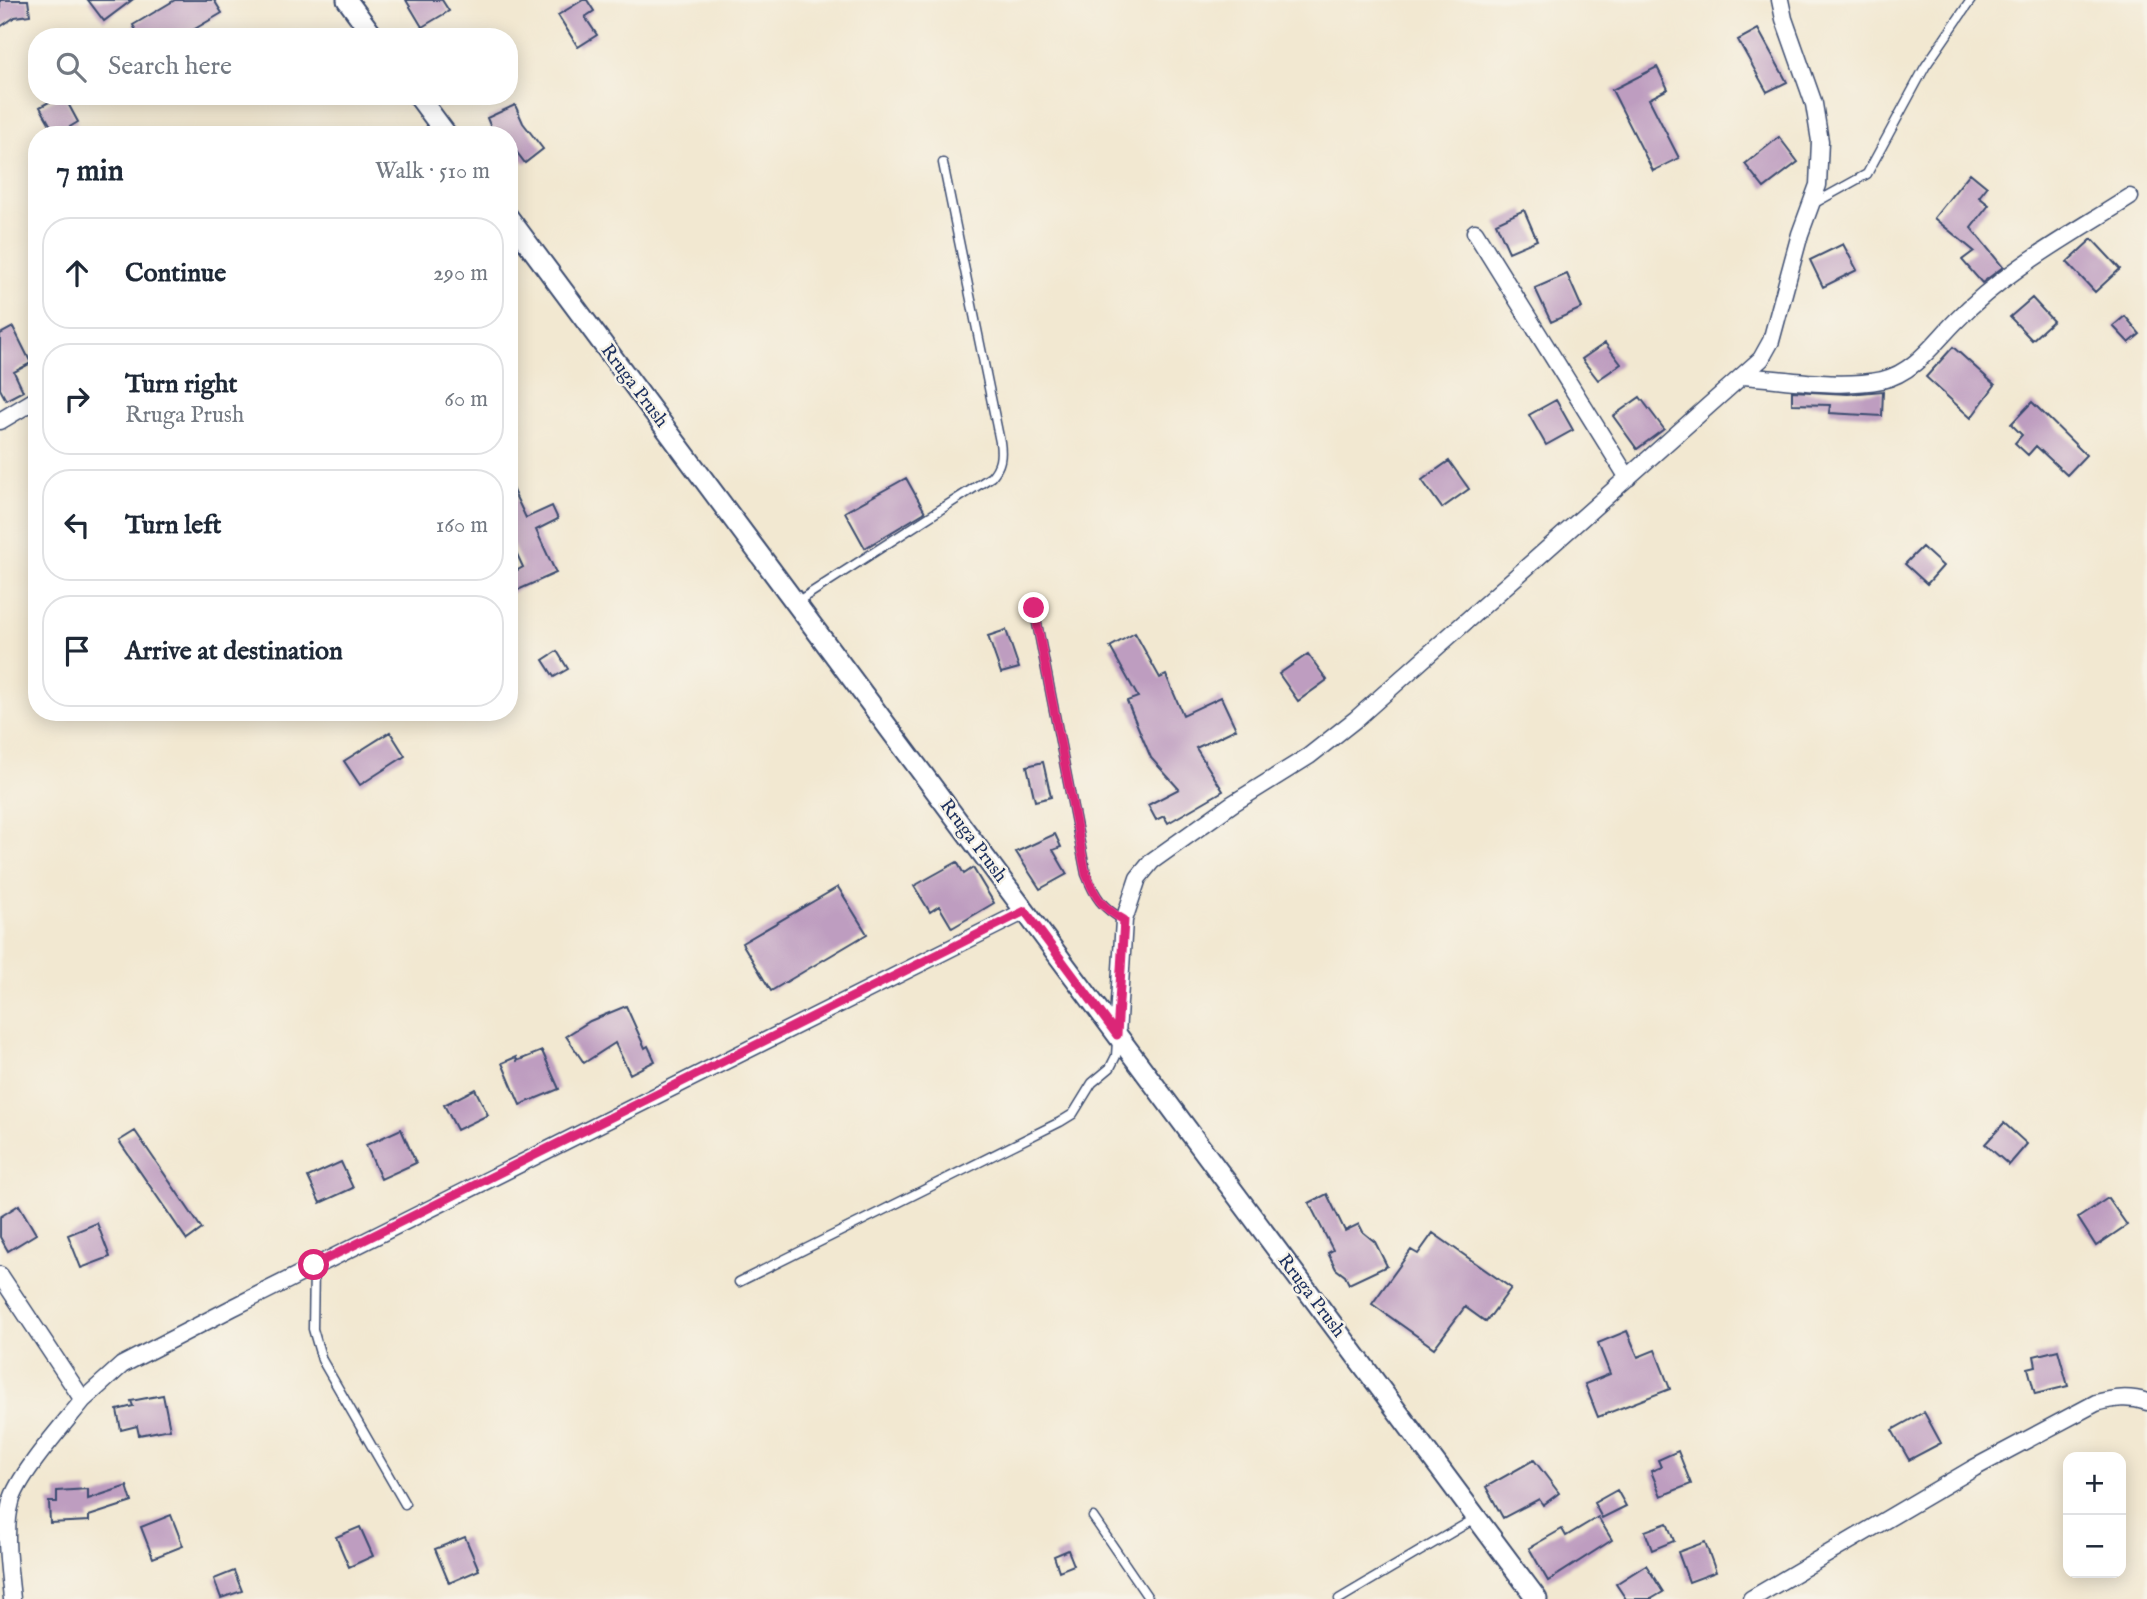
<!DOCTYPE html>
<meta charset="utf-8">
<style>
:root{--surface:#fff;--page:#f6f6f7;--text:#1f2937;--muted:#747a83;--line:#e0e1e3}
body{margin:0;font-family:"IM FELL English",serif;background:var(--page);color:var(--text)}
.controls{position:absolute;right:21px;bottom:21px;display:grid;overflow:hidden;border-radius:14px;box-shadow:0 4px 18px #0003}
.controls button{width:63px;height:63px;display:grid;place-items:center;padding:0;border:0;border-bottom:2px solid var(--line);background:var(--surface);color:var(--text);font:35px sans-serif}
.stop{position:absolute;width:21px;height:21px;margin:-16px;border:5px solid #db2777;border-radius:50%;background:#fff}
.stop.end{background:#db2777;border-color:#fff;box-shadow:0 2px 7px #0008}
.list{margin:0;padding:0;list-style:none}
h2{display:flex;justify-content:space-between;align-items:center;height:91px;margin:0;padding:0 28px;font-size:30px}
h2 small{font-size:23px;font-weight:400;color:var(--muted)}
.list li{display:grid;grid-template-columns:46px 1fr auto;gap:21px;align-items:center;box-sizing:border-box;height:112px;margin:0 14px 14px;padding:0 14px;border:2px solid var(--line);border-radius:28px}
.list b{display:block;font-size:26px;white-space:nowrap}
.list p{margin:0;font-size:23px;white-space:nowrap;color:var(--muted)}
.list em{font-size:23px;font-style:normal;color:var(--muted)}
.icon{flex:none;width:38px;height:38px;fill:none;stroke:currentColor;stroke-width:2;stroke-linecap:round;stroke-linejoin:round}
.map{position:relative;flex:none;width:2147px;height:1599px;overflow:hidden}
.search{position:absolute;background:var(--surface);box-shadow:0 4px 18px #0003;left:28px;top:28px;width:490px;height:77px;display:flex;align-items:center;gap:18px;box-sizing:border-box;padding:0 24px;border-radius:28px;color:var(--muted);font-size:26px}
.panel{position:absolute;background:var(--surface);box-shadow:0 4px 18px #0003;left:28px;top:126px;width:490px;height:595px;border-radius:28px}
.map>svg:first-child{display:block}
.building{fill:#be9dc0}
.lines{fill:none;stroke-linecap:round;stroke-linejoin:round}
.service-casing{stroke:#3b4b6f;stroke-width:11}
.minor-casing{stroke:#3b4b6f;stroke-width:19}
.tertiary-casing{stroke:#3b4b6f;stroke-width:23}
.service{stroke:#fff;stroke-width:8}
.minor{stroke:#fff;stroke-width:16}
.tertiary{stroke:#fff;stroke-width:19}
.route{stroke:#db2777;stroke-width:9}
.labels{text-anchor:middle;dominant-baseline:central;stroke-width:5;stroke-linejoin:round;paint-order:stroke}
.street-label{font-size:19px;fill:#1b2f5e;stroke:#f7f3e8}
</style>
<div class="map">
<svg width="2147" height="1599" viewBox="0 0 2147 1599">
<rect width="100%" height="100%" fill="#f7f3e8"/>
<filter id="ink" filterUnits="userSpaceOnUse"><feTurbulence type="fractalNoise" baseFrequency=".0143" numOctaves="2"/><feDisplacementMap in="SourceGraphic" scale="14" xChannelSelector="R" yChannelSelector="G"/><feConvolveMatrix kernelMatrix="1 2 1 2 8 2 1 2 1" color-interpolation-filters="sRGB"/></filter>
<filter id="wash" filterUnits="userSpaceOnUse"><feTurbulence type="fractalNoise" baseFrequency=".00686" numOctaves="4" result="noise"/><feDisplacementMap in="SourceGraphic" scale="28" xChannelSelector="R" yChannelSelector="G"/><feGaussianBlur stdDeviation="1.57" result="paint"/><feColorMatrix in="noise" values="0 0 0 0 0 0 0 0 0 0 0 0 0 0 0 0 0 1.4 0 .05"/><feComposite in="paint" operator="in"/></filter>
<g filter="url(#wash)">
<rect width="100%" height="100%" fill="#f2e8d1"/>
<g id="blocks">
<path class="building" d="M 0,0 L 28,0 L 30,15 L 15,17 L 0,27 Z
M 88,0 L 132,0 L 104,21 Z
M 175,0 L 214,0 L 222,13 L 181,37 L 140,37 L 133,25 Z
M 406,0 L 442,0 L 449,11 L 422,27 Z
M 583,0 L 587,0 L 594,11 L 585,17 L 597,35 L 578,47 L 558,15 Z
M 1758,29 L 1787,82 L 1767,92 L 1738,40 Z
M 1657,67 L 1668,89 L 1649,99 L 1679,158 L 1653,171 L 1612,90 Z
M 60,96 L 64,96 L 78,122 L 56,135 L 40,107 Z
M 515,105 L 523,123 L 543,149 L 525,163 L 509,142 L 509,135 L 494,135 L 487,118 Z
M 1779,137 L 1798,162 L 1764,188 L 1745,164 Z
M 1970,173 L 1987,187 L 1979,197 L 1989,205 L 1971,228 L 2003,267 L 1982,283 L 1962,260 L 1974,251 L 1934,218 Z
M 1524,210 L 1537,240 L 1509,252 L 1496,223 Z
M 2092,239 L 2120,269 L 2095,292 L 2067,262 Z
M 1843,244 L 1857,270 L 1823,287 L 1810,260 Z
M 1567,274 L 1582,308 L 1551,322 L 1535,288 Z
M 2032,298 L 2053,321 L 2032,340 L 2010,317 Z
M 2125,316 L 2140,334 L 2129,343 L 2113,326 Z
M 13,327 L 31,363 L 14,372 L 23,391 L 6,400 L 0,389 L 0,334 Z
M 1605,343 L 1621,364 L 1598,380 L 1582,359 Z
M 1953,347 L 1995,385 L 1971,418 L 1926,377 Z
M 1792,391 L 1848,394 L 1883,391 L 1882,416 L 1829,413 L 1830,405 L 1792,404 Z
M 1640,397 L 1664,429 L 1637,449 L 1613,416 Z
M 1556,400 L 1573,430 L 1546,445 L 1529,415 Z
M 2032,402 L 2086,455 L 2067,475 L 2036,446 L 2028,455 L 2015,443 L 2022,435 L 2011,424 Z
M 1449,461 L 1469,489 L 1442,508 L 1422,480 Z
M 906,478 L 925,512 L 865,548 L 845,512 Z
M 509,482 L 526,518 L 552,506 L 558,519 L 536,530 L 556,573 L 509,594 L 509,575 L 523,567 L 509,537 Z
M 1922,547 L 1943,566 L 1927,584 L 1905,564 Z
M 1006,630 L 1019,668 L 1001,673 L 988,636 Z
M 1135,633 L 1160,678 L 1166,675 L 1183,715 L 1221,697 L 1236,729 L 1196,748 L 1223,791 L 1168,823 L 1164,816 L 1156,820 L 1148,805 L 1179,789 L 1151,758 L 1127,701 L 1138,697 L 1110,647 Z
M 557,651 L 568,669 L 554,677 L 543,660 Z
M 1308,654 L 1327,680 L 1298,701 L 1279,674 Z
M 390,732 L 405,756 L 360,785 L 344,761 Z
M 1043,762 L 1051,797 L 1035,801 L 1027,766 Z
M 1055,834 L 1061,847 L 1053,850 L 1067,874 L 1040,889 L 1016,852 Z
M 957,862 L 964,874 L 973,868 L 994,903 L 952,928 L 939,906 L 930,912 L 914,886 Z
M 838,887 L 867,934 L 771,991 L 742,943 Z
M 626,1006 L 645,1048 L 648,1046 L 655,1061 L 630,1074 L 615,1043 L 584,1063 L 566,1036 L 590,1021 Z
M 542,1051 L 559,1089 L 520,1105 L 502,1063 L 516,1057 L 517,1061 Z
M 475,1089 L 488,1115 L 457,1130 L 444,1105 Z
M 2004,1123 L 2027,1144 L 2009,1165 L 1985,1144 Z
M 401,1129 L 416,1163 L 381,1179 L 366,1145 Z
M 135,1131 L 202,1229 L 187,1240 L 119,1141 Z
M 341,1162 L 353,1188 L 320,1203 L 308,1177 Z
M 1327,1194 L 1345,1231 L 1359,1224 L 1363,1232 L 1375,1242 L 1387,1266 L 1349,1284 L 1345,1276 L 1336,1269 L 1328,1253 L 1333,1250 L 1309,1203 Z
M 2108,1198 L 2127,1225 L 2096,1246 L 2078,1218 Z
M 19,1205 L 36,1234 L 8,1251 L 0,1237 L 0,1217 Z
M 97,1223 L 110,1257 L 81,1268 L 68,1235 Z
M 1433,1233 L 1511,1288 L 1486,1322 L 1465,1307 L 1434,1348 L 1372,1304 L 1411,1250 L 1418,1254 Z
M 1627,1331 L 1638,1357 L 1655,1350 L 1670,1389 L 1598,1417 L 1585,1384 L 1610,1374 L 1598,1343 Z
M 2058,1350 L 2068,1386 L 2035,1394 L 2028,1368 L 2036,1366 L 2034,1356 Z
M 163,1395 L 170,1429 L 139,1435 L 137,1426 L 121,1430 L 117,1410 L 133,1406 L 131,1401 Z
M 1924,1412 L 1941,1443 L 1909,1460 L 1892,1430 Z
M 1678,1451 L 1691,1484 L 1661,1496 L 1651,1471 L 1661,1467 L 1658,1460 Z
M 1534,1460 L 1559,1493 L 1543,1505 L 1539,1499 L 1503,1518 L 1486,1487 Z
M 127,1486 L 132,1502 L 89,1516 L 89,1521 L 50,1523 L 49,1502 L 57,1502 L 57,1491 L 88,1489 L 88,1499 Z
M 1617,1490 L 1626,1506 L 1602,1518 L 1594,1503 Z
M 171,1515 L 183,1546 L 153,1558 L 141,1527 Z
M 1598,1517 L 1612,1540 L 1548,1581 L 1529,1548 L 1562,1529 L 1566,1536 Z
M 1667,1523 L 1674,1541 L 1652,1550 L 1645,1531 Z
M 360,1527 L 373,1556 L 349,1567 L 336,1537 Z
M 465,1537 L 479,1570 L 449,1583 L 435,1549 Z
M 1705,1542 L 1716,1572 L 1689,1582 L 1678,1552 Z
M 1068,1550 L 1074,1565 L 1059,1571 L 1054,1556 Z
M 1646,1565 L 1663,1592 L 1651,1599 L 1626,1599 L 1616,1584 Z
M 234,1571 L 242,1591 L 221,1598 L 214,1579 Z"/>
</g>
</g>
<g filter="url(#ink)">
<use href="#blocks" fill-opacity="0" stroke="#3b4b6f" stroke-width="2"/>
<g class="lines">
<g class="service-casing">
<path id="service" d="M 1813,204 L 1867,174 L 1925,67 L 1971,0
M 795,603 L 991,477 C 1001,466 1002,456 1000,442 L 943,163
M 1034,608 L 1086,874 C 1095,897 1102,908 1124,920
M 314,1268 L 313,1329 L 322,1360 L 405,1504
M 739,1282 L 1060,1122 L 1073,1114 L 1092,1083 L 1110,1068 L 1116,1056 L 1117,1041
M 1093,1517 L 1149,1599
M 1339,1599 L 1476,1518"/>
</g>
<g class="minor-casing">
<path id="minor" d="M 1475,232 L 1628,478
M 1743,376 C 1787,379 1838,389 1882,380 C 1914,373 1934,343 1956,321 C 2005,270 2071,235 2130,197
M 0,421 L 37,399
M 1117,1035 L 1124,920 L 1138,878 L 1152,861 L 1232,804 L 1309,756 L 1356,719 L 1761,359 L 1771,341 L 1800,234 L 1818,185 L 1820,141 L 1814,104 L 1784,19 L 1780,0
M 0,1275 L 83,1400 L 122,1365 L 232,1308 L 1025,911
M 12,1599 C 9,1569 3,1531 11,1502 C 18,1475 65,1423 83,1400
M 1751,1599 L 1974,1468 L 2096,1403 C 2114,1398 2129,1396 2147,1402"/>
</g>
<g class="tertiary-casing">
<path id="tertiary" d="M 347,0 L 374,37
M 418,96 L 447,135
M 509,218 L 1537,1599"/>
</g>
<use href="#service" class="service"/>
<use href="#minor" class="minor"/>
<use href="#tertiary" class="tertiary"/>
</g>
</g>
<g class="lines" filter="url(#ink)">
<path class="route" d="M 314,1265 L 1025,911 L 1117,1035 L 1124,920 C 1102,908 1095,897 1086,874 L 1034,608"/>
</g>
<g class="labels">
<g class="street-label">
<text transform="translate(634 386) rotate(53)">Rruga Prush</text>
<text transform="translate(973 841) rotate(53)">Rruga Prush</text>
<text transform="translate(1311 1296) rotate(53)">Rruga Prush</text>
</g>
</g>
</svg>
<div class="controls">
<button>+</button>
<button>−</button>
</div>
<div class="stop" style="left:314px;top:1265px"></div>
<div class="stop end" style="left:1034px;top:608px"></div>
<div class="search"><svg class="icon" aria-label="search" viewBox="0 0 24 24"><circle cx="10" cy="10" r="6"/><path d="M15 15l6 6"/></svg>Search here</div>
<section class="panel">
<h2>7 min<small>Walk · 510 m</small></h2>
<ul class="list">
<li><svg class="icon" aria-label="ahead" viewBox="0 0 24 24"><path d="M12 20V5M6 11l6-6 6 6"/></svg><div><b>Continue</b></div><em>290 m</em></li>
<li><svg class="icon" aria-label="right" viewBox="0 0 24 24"><path d="M7 20v-9h11M14 6l5 5-5 5"/></svg><div><b>Turn right</b><p>Rruga Prush</p></div><em>60 m</em></li>
<li><svg class="icon" aria-label="left" viewBox="0 0 24 24"><path d="M17 20v-9H6M10 6l-5 5 5 5"/></svg><div><b>Turn left</b></div><em>160 m</em></li>
<li><svg class="icon" aria-label="arrive" viewBox="0 0 24 24"><path d="M6 21V4h12l-3 4 3 4H6"/></svg><div><b>Arrive at destination</b></div></li>
</ul>
</section>
</div>
